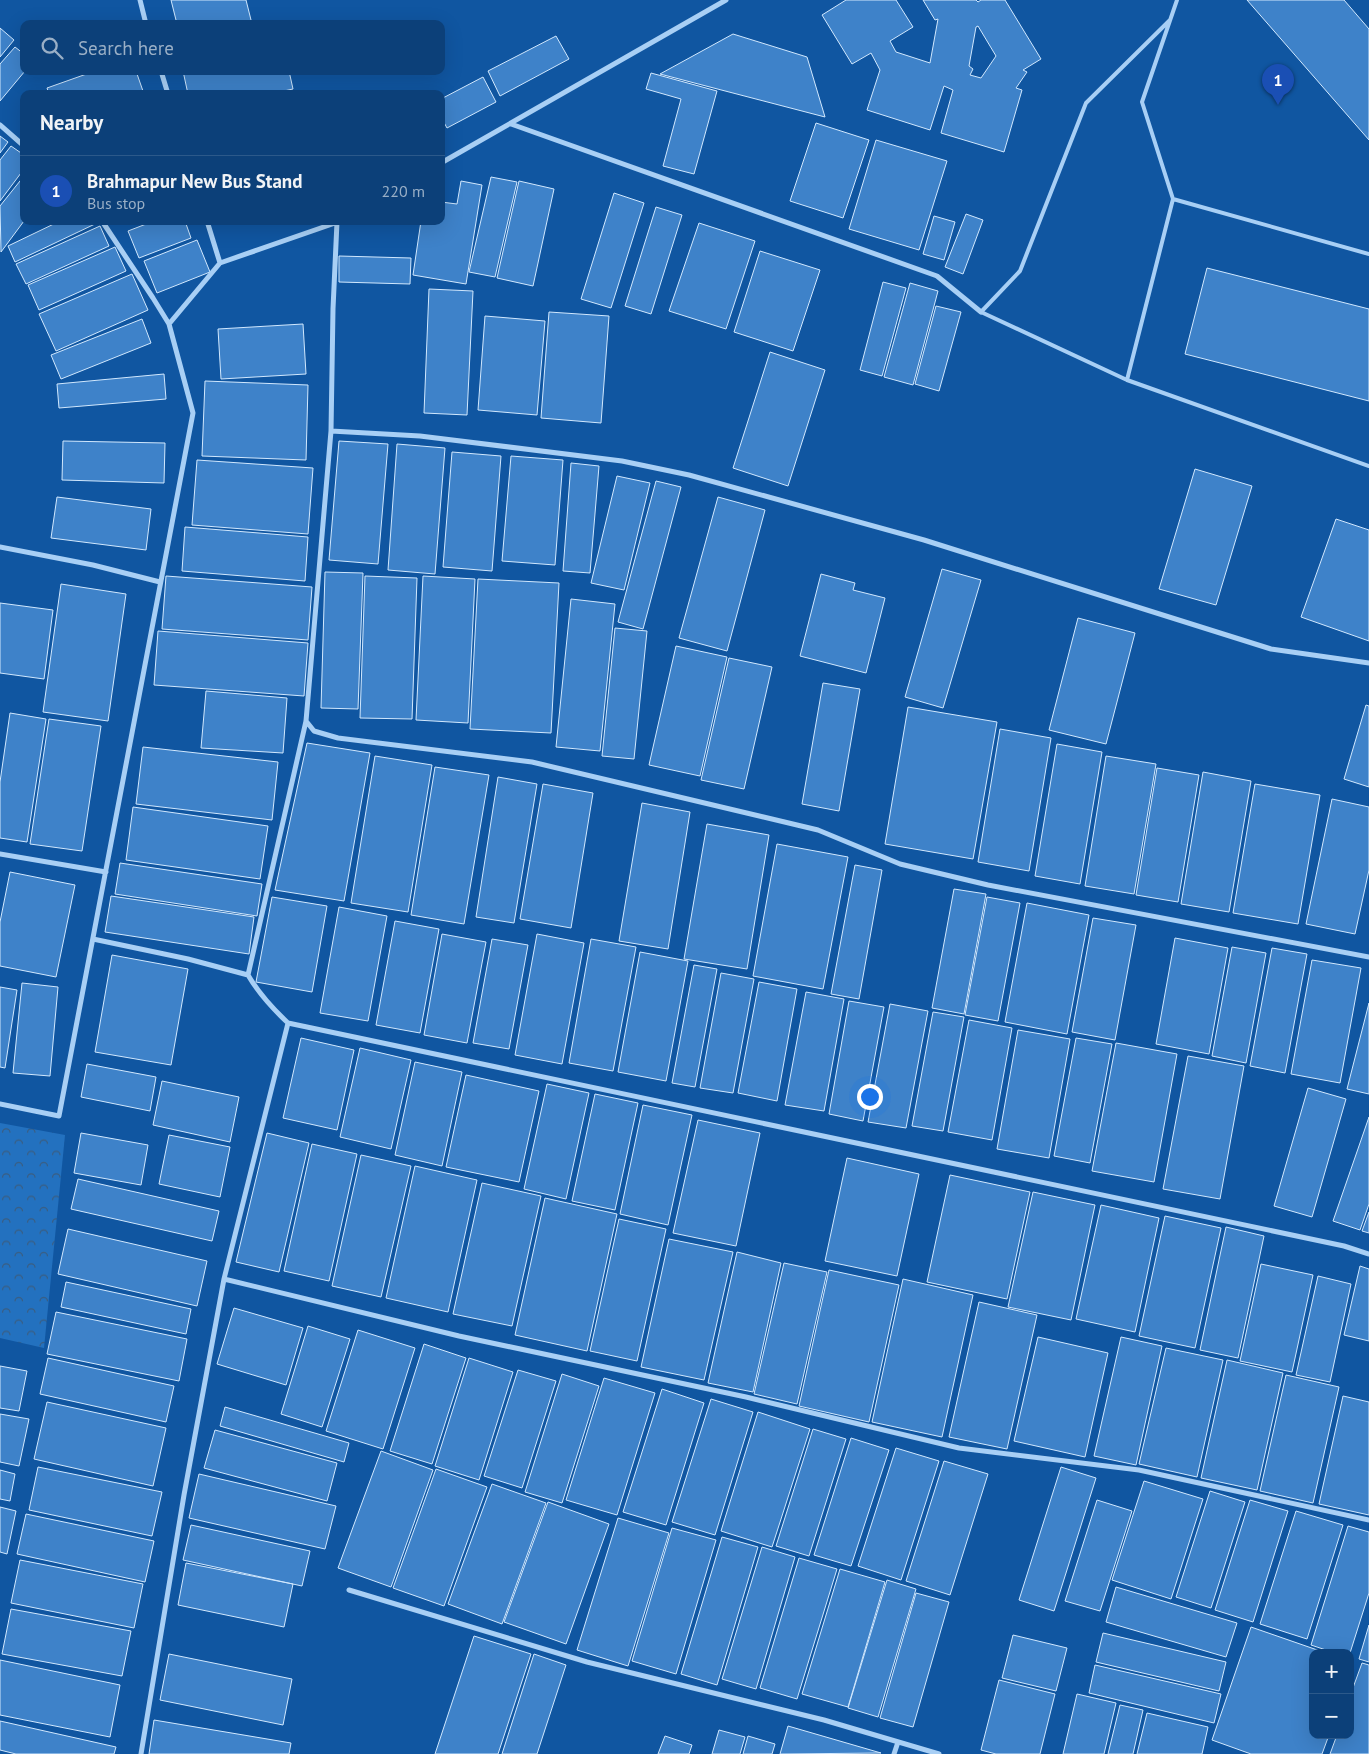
<!DOCTYPE html>
<meta charset="utf-8">
<style>
:root{--surface:#0c4079;--page:#1a4b80;--text:#f1f3f6;--muted:#9aafc6;--line:#2c598a;--accent:#ffcd6d}
body{margin:0;font-family:"PT Sans",sans-serif;background:var(--page);color:var(--text)}
.controls{position:absolute;right:15px;bottom:15px;display:grid;overflow:hidden;border-radius:10px;box-shadow:0 5px 20px #0002}
.controls button{width:45px;height:45px;display:grid;place-items:center;padding:0;border:0;border-bottom:1px solid var(--line);background:var(--surface);color:var(--text);font:25px sans-serif}
.you{position:absolute;left:869px;top:1096px;width:18px;height:18px;margin:-12px;border:4px solid #fff;border-radius:50%;background:#1a73e8;box-shadow:0 0 0 8px #1a73e833}
.badge{display:grid;place-items:center;width:32px;height:32px;border-radius:50%;background:var(--accent);color:#fff;font-size:16px;font-weight:700}
.pin{position:absolute;translate:-50% -41px;filter:drop-shadow(0 1px 2px #0008)}
.pin::after{content:'';position:absolute;top:26px;width:18px;height:15px;background:inherit;clip-path:polygon(0 0,100% 0,50% 100%)}
.list{margin:0;padding:0;list-style:none}
h2{display:flex;justify-content:space-between;align-items:center;height:65px;margin:0;padding:0 20px;font-size:21px}
h2 small{font-size:16px;font-weight:400;color:var(--muted)}
.list li{display:grid;grid-template-columns:32px 1fr auto;gap:15px;align-items:center;box-sizing:border-box;height:70px;padding:0 20px;border-top:1px solid var(--line)}
.list b{display:block;font-size:19px;white-space:nowrap}
.list p{margin:0;font-size:16px;white-space:nowrap;color:var(--muted)}
.list em{font-size:16px;font-style:normal;color:var(--muted)}
.icon{flex:none;width:28px;height:28px;fill:none;stroke:currentColor;stroke-width:2;stroke-linecap:round;stroke-linejoin:round}
.map{position:relative;flex:none;width:1369px;height:1754px;overflow:hidden}
.search{position:absolute;background:var(--surface);box-shadow:0 5px 20px #0002;left:20px;top:20px;width:425px;height:55px;display:flex;align-items:center;gap:12px;box-sizing:border-box;padding:0 18px;border-radius:10px;color:var(--muted);font-size:19px}
.panel{position:absolute;background:var(--surface);box-shadow:0 5px 20px #0002;left:20px;top:90px;width:425px;height:135px;border-radius:10px}
.map>svg:first-child{display:block}
.park{fill:url(#park-crowns)}
.building{fill:#3e82c9;stroke:#d1e8fe;fill-rule:evenodd}
.lines{fill:none;stroke-linecap:round;stroke-linejoin:round}
.service{stroke:#a8cff5;stroke-width:4}
.minor{stroke:#a8cff5;stroke-width:5}
</style>
<div class="map">
<svg width="1369" height="1754" viewBox="0 0 1369 1754">
<defs>
<pattern id="park-crowns" width="20" height="18" patternUnits="userSpaceOnUse" patternTransform="scale(1.25)"><rect width="20" height="18" fill="#2371bf"/><path d="M2 6a3 3 0 1 1 6 0M12 15a3 3 0 1 1 6 0" fill="none" stroke="#3a5d80"/></pattern>
</defs>
<rect width="100%" height="100%" fill="#1056a1"/>
<path class="park" d="M 0,1123 L 65,1135 L 44,1348 L 0,1338 Z"/>
<path class="building" d="M 171,0 L 246,0 L 252,24 L 177,24 Z
M 846,0 L 896,0 L 913,27 L 890,41 L 896,52 L 930,63 L 938,19 L 935,20 L 923,0 L 976,0 L 978,2 L 981,0 L 1005,0 L 1041,59 L 1023,70 L 1027,72 L 1016,88 L 1022,90 L 1004,152 L 941,133 L 953,90 L 944,86 L 930,130 L 867,110 L 880,70 L 871,53 L 852,64 L 822,15 ZM 978,26 L 996,56 L 981,78 L 970,75 L 973,69 L 969,66 L 976,27 Z
M 1247,0 L 1344,0 L 1369,29 L 1369,140 Z
M 0,28 L 14,40 L 0,57 Z
M 733,34 L 807,57 L 825,117 L 660,74 Z
M 556,36 L 569,59 L 500,96 L 488,71 Z
M 15,47 L 24,54 L 24,71 L 25,71 L 0,101 L 0,64 Z
M 95,71 L 136,71 L 144,94 L 49,94 L 47,88 Z
M 183,71 L 289,71 L 293,89 L 270,94 L 188,94 Z
M 651,73 L 717,91 L 694,174 L 663,166 L 681,99 L 646,89 Z
M 483,77 L 496,102 L 447,128 L 441,117 L 441,99 Z
M 816,123 L 869,140 L 843,218 L 790,201 Z
M 0,136 L 8,142 L 0,153 Z
M 876,140 L 947,161 L 919,250 L 849,229 Z
M 11,146 L 24,155 L 24,169 L 0,201 L 0,160 Z
M 24,176 L 24,221 L 1,252 L 0,206 Z
M 491,177 L 517,182 L 495,277 L 469,272 Z
M 461,181 L 482,185 L 466,284 L 413,275 L 421,221 L 441,221 L 441,202 L 457,204 Z
M 519,181 L 554,189 L 533,286 L 497,278 Z
M 614,193 L 644,203 L 611,308 L 581,299 Z
M 656,207 L 682,215 L 651,314 L 625,306 Z
M 966,214 L 983,220 L 963,274 L 945,267 Z
M 934,216 L 955,222 L 944,260 L 923,254 Z
M 60,221 L 93,221 L 95,224 L 15,262 L 8,246 Z
M 154,221 L 185,221 L 191,238 L 139,258 L 128,231 Z
M 699,223 L 755,241 L 726,329 L 669,311 Z
M 100,226 L 109,246 L 26,284 L 16,264 Z
M 197,240 L 210,272 L 157,293 L 144,261 Z
M 115,247 L 126,271 L 39,310 L 28,285 Z
M 760,251 L 820,270 L 793,351 L 734,332 Z
M 339,256 L 411,258 L 410,284 L 339,282 Z
M 1207,268 L 1369,309 L 1369,401 L 1185,354 Z
M 132,274 L 148,310 L 56,351 L 39,314 Z
M 883,282 L 906,288 L 882,376 L 860,370 Z
M 910,283 L 938,291 L 913,385 L 884,377 Z
M 429,289 L 473,291 L 467,415 L 424,413 Z
M 936,306 L 961,312 L 939,391 L 915,384 Z
M 549,312 L 609,316 L 601,423 L 541,418 Z
M 485,316 L 545,321 L 537,415 L 478,410 Z
M 142,319 L 151,343 L 61,379 L 51,355 Z
M 303,324 L 306,374 L 221,379 L 218,329 Z
M 770,352 L 825,370 L 788,486 L 733,468 Z
M 164,374 L 166,399 L 59,408 L 57,384 Z
M 205,381 L 308,385 L 306,460 L 202,456 Z
M 63,441 L 165,443 L 164,483 L 62,480 Z
M 339,441 L 388,444 L 378,564 L 329,560 Z
M 397,444 L 445,448 L 435,574 L 388,570 Z
M 452,452 L 501,456 L 492,571 L 443,567 Z
M 511,456 L 563,460 L 555,565 L 502,561 Z
M 197,460 L 313,468 L 308,534 L 192,525 Z
M 571,463 L 599,466 L 590,573 L 563,571 Z
M 1195,469 L 1252,486 L 1216,605 L 1159,589 Z
M 617,476 L 650,483 L 624,590 L 591,583 Z
M 656,481 L 681,487 L 643,629 L 618,622 Z
M 57,497 L 151,509 L 146,550 L 51,538 Z
M 718,497 L 765,510 L 727,651 L 679,638 Z
M 1336,519 L 1369,530 L 1369,641 L 1301,617 Z
M 185,527 L 308,537 L 305,581 L 182,571 Z
M 942,569 L 981,580 L 943,708 L 905,697 Z
M 325,572 L 363,573 L 358,709 L 321,708 Z
M 821,574 L 855,583 L 853,590 L 885,598 L 866,673 L 800,656 Z
M 166,576 L 312,587 L 308,640 L 162,629 Z
M 365,576 L 417,578 L 412,719 L 360,718 Z
M 423,576 L 475,579 L 468,723 L 416,720 Z
M 478,579 L 559,583 L 551,733 L 470,729 Z
M 61,584 L 126,594 L 108,721 L 43,712 Z
M 571,599 L 615,604 L 600,751 L 556,747 Z
M 0,603 L 53,610 L 44,679 L 0,673 Z
M 1078,618 L 1135,633 L 1106,744 L 1049,730 Z
M 615,628 L 647,631 L 634,759 L 602,756 Z
M 158,631 L 308,643 L 304,696 L 154,685 Z
M 676,646 L 727,657 L 700,776 L 649,765 Z
M 729,658 L 772,667 L 744,789 L 701,780 Z
M 823,683 L 860,689 L 839,811 L 802,804 Z
M 206,691 L 287,698 L 283,753 L 201,748 Z
M 1366,705 L 1369,706 L 1369,787 L 1344,779 Z
M 908,707 L 997,722 L 973,859 L 885,844 Z
M 10,713 L 46,719 L 27,842 L 0,838 L 0,782 Z
M 49,719 L 101,726 L 82,851 L 30,844 Z
M 1000,729 L 1051,738 L 1029,871 L 978,862 Z
M 307,743 L 370,753 L 344,901 L 275,890 Z
M 1057,744 L 1102,752 L 1080,884 L 1035,876 Z
M 143,747 L 278,762 L 272,820 L 136,804 Z
M 375,756 L 432,765 L 408,912 L 351,903 Z
M 1106,756 L 1156,764 L 1134,894 L 1085,886 Z
M 435,767 L 489,775 L 464,924 L 411,915 Z
M 1157,768 L 1199,775 L 1178,902 L 1136,895 Z
M 1203,772 L 1251,781 L 1229,912 L 1181,904 Z
M 498,777 L 537,784 L 514,923 L 476,917 Z
M 543,784 L 593,793 L 571,928 L 520,919 Z
M 1255,784 L 1320,795 L 1298,924 L 1233,913 Z
M 1332,799 L 1369,807 L 1369,870 L 1355,934 L 1306,924 Z
M 642,803 L 690,812 L 668,949 L 619,941 Z
M 133,807 L 268,826 L 260,879 L 126,860 Z
M 707,824 L 769,835 L 747,969 L 684,959 Z
M 777,844 L 848,857 L 823,989 L 753,976 Z
M 120,863 L 262,884 L 257,916 L 115,894 Z
M 855,865 L 882,870 L 859,999 L 831,994 Z
M 10,872 L 75,885 L 56,977 L 0,966 L 0,922 Z
M 954,889 L 986,894 L 964,1014 L 932,1008 Z
M 111,896 L 254,917 L 249,954 L 105,932 Z
M 272,897 L 327,906 L 312,992 L 256,982 Z
M 987,897 L 1020,903 L 998,1021 L 965,1015 Z
M 1027,903 L 1089,915 L 1067,1034 L 1005,1022 Z
M 339,907 L 387,916 L 368,1021 L 320,1013 Z
M 1093,918 L 1136,925 L 1115,1040 L 1072,1032 Z
M 395,921 L 439,929 L 420,1033 L 376,1025 Z
M 442,934 L 486,942 L 467,1043 L 424,1035 Z
M 537,934 L 584,943 L 562,1064 L 515,1055 Z
M 1175,938 L 1228,948 L 1209,1054 L 1156,1044 Z
M 492,939 L 528,945 L 509,1049 L 473,1043 Z
M 591,939 L 636,947 L 613,1071 L 569,1063 Z
M 1232,947 L 1266,953 L 1246,1063 L 1212,1056 Z
M 1272,948 L 1307,954 L 1285,1073 L 1250,1066 Z
M 640,952 L 688,961 L 666,1081 L 618,1072 Z
M 112,955 L 188,969 L 171,1065 L 95,1052 Z
M 1312,960 L 1361,968 L 1340,1083 L 1291,1074 Z
M 694,965 L 717,969 L 695,1087 L 672,1083 Z
M 721,973 L 754,979 L 733,1093 L 700,1088 Z
M 759,982 L 797,989 L 777,1101 L 738,1093 Z
M 22,983 L 58,987 L 50,1076 L 13,1073 Z
M 0,987 L 17,990 L 5,1068 L 0,1067 Z
M 806,992 L 844,999 L 824,1111 L 785,1105 Z
M 849,1001 L 884,1007 L 863,1121 L 829,1114 Z
M 1369,1003 L 1369,1094 L 1347,1089 Z
M 890,1004 L 928,1011 L 906,1128 L 868,1122 Z
M 933,1012 L 964,1017 L 943,1131 L 912,1126 Z
M 969,1020 L 1012,1028 L 992,1140 L 948,1132 Z
M 1018,1030 L 1070,1039 L 1049,1158 L 997,1149 Z
M 301,1038 L 354,1050 L 337,1130 L 283,1118 Z
M 1076,1038 L 1112,1044 L 1090,1163 L 1054,1156 Z
M 1116,1043 L 1177,1054 L 1154,1182 L 1092,1171 Z
M 360,1048 L 411,1060 L 391,1149 L 340,1137 Z
M 1188,1056 L 1244,1066 L 1220,1199 L 1163,1189 Z
M 415,1062 L 462,1072 L 442,1166 L 395,1155 Z
M 87,1064 L 156,1077 L 150,1111 L 81,1097 Z
M 466,1075 L 539,1091 L 519,1182 L 446,1167 Z
M 162,1081 L 239,1097 L 230,1142 L 153,1125 Z
M 547,1084 L 589,1093 L 566,1199 L 524,1189 Z
M 1308,1088 L 1346,1099 L 1312,1217 L 1274,1206 Z
M 595,1094 L 638,1103 L 615,1210 L 572,1201 Z
M 643,1105 L 692,1115 L 668,1225 L 620,1214 Z
M 1369,1117 L 1369,1204 L 1360,1230 L 1333,1221 Z
M 698,1120 L 760,1133 L 736,1246 L 673,1233 Z
M 81,1133 L 148,1145 L 141,1185 L 74,1173 Z
M 267,1133 L 309,1143 L 279,1272 L 236,1262 Z
M 169,1135 L 230,1147 L 220,1197 L 159,1184 Z
M 312,1144 L 357,1154 L 329,1281 L 284,1271 Z
M 361,1155 L 411,1166 L 381,1297 L 332,1286 Z
M 847,1158 L 919,1174 L 897,1276 L 825,1261 Z
M 415,1166 L 477,1180 L 448,1312 L 386,1298 Z
M 950,1175 L 1030,1192 L 1007,1299 L 927,1282 Z
M 78,1179 L 219,1211 L 212,1241 L 71,1209 Z
M 482,1183 L 541,1196 L 512,1326 L 453,1314 Z
M 1033,1192 L 1095,1205 L 1071,1320 L 1008,1307 Z
M 545,1198 L 617,1214 L 587,1351 L 515,1335 Z
M 1101,1205 L 1159,1218 L 1135,1332 L 1076,1319 Z
M 1369,1212 L 1369,1233 L 1362,1231 Z
M 1165,1216 L 1221,1228 L 1195,1348 L 1139,1336 Z
M 619,1219 L 666,1229 L 637,1361 L 590,1351 Z
M 1226,1227 L 1264,1236 L 1238,1358 L 1200,1350 Z
M 68,1229 L 207,1261 L 197,1306 L 58,1274 Z
M 669,1239 L 733,1252 L 704,1380 L 641,1367 Z
M 737,1252 L 781,1263 L 753,1392 L 708,1383 Z
M 784,1263 L 827,1272 L 797,1404 L 754,1394 Z
M 1261,1264 L 1313,1275 L 1292,1372 L 1240,1361 Z
M 1360,1266 L 1369,1269 L 1369,1341 L 1344,1335 Z
M 829,1270 L 899,1285 L 869,1422 L 799,1406 Z
M 1318,1276 L 1351,1284 L 1330,1382 L 1296,1375 Z
M 903,1279 L 973,1295 L 942,1437 L 872,1422 Z
M 66,1282 L 191,1309 L 186,1334 L 61,1307 Z
M 979,1302 L 1037,1315 L 1007,1449 L 949,1437 Z
M 234,1308 L 303,1328 L 286,1385 L 217,1364 Z
M 56,1312 L 187,1339 L 179,1381 L 47,1354 Z
M 308,1326 L 350,1339 L 322,1427 L 281,1414 Z
M 358,1330 L 415,1348 L 383,1449 L 326,1431 Z
M 1038,1337 L 1108,1353 L 1085,1457 L 1014,1441 Z
M 1121,1337 L 1162,1346 L 1136,1465 L 1094,1456 Z
M 424,1344 L 466,1358 L 432,1464 L 390,1451 Z
M 1166,1348 L 1223,1360 L 1197,1477 L 1139,1464 Z
M 48,1358 L 174,1386 L 166,1422 L 40,1394 Z
M 469,1358 L 513,1372 L 479,1480 L 435,1466 Z
M 1227,1360 L 1283,1373 L 1257,1490 L 1201,1478 Z
M 0,1366 L 27,1371 L 19,1411 L 0,1408 Z
M 518,1370 L 556,1381 L 522,1488 L 484,1476 Z
M 562,1374 L 599,1386 L 562,1503 L 525,1492 Z
M 1286,1375 L 1339,1387 L 1313,1503 L 1260,1491 Z
M 604,1378 L 655,1393 L 617,1515 L 566,1500 Z
M 662,1389 L 704,1403 L 666,1525 L 623,1512 Z
M 1343,1396 L 1369,1402 L 1369,1515 L 1319,1504 Z
M 711,1399 L 753,1412 L 715,1535 L 672,1522 Z
M 47,1402 L 166,1428 L 153,1486 L 34,1459 Z
M 225,1407 L 349,1443 L 344,1462 L 220,1426 Z
M 758,1412 L 810,1429 L 772,1547 L 721,1531 Z
M 0,1414 L 29,1419 L 19,1466 L 0,1462 Z
M 813,1429 L 846,1439 L 809,1556 L 776,1546 Z
M 215,1430 L 337,1463 L 327,1501 L 204,1468 Z
M 851,1438 L 889,1450 L 851,1566 L 814,1555 Z
M 896,1448 L 939,1461 L 901,1580 L 858,1566 Z
M 381,1451 L 433,1470 L 391,1587 L 338,1568 Z
M 944,1461 L 988,1474 L 950,1595 L 906,1581 Z
M 38,1467 L 162,1492 L 152,1536 L 29,1510 Z
M 1061,1467 L 1096,1478 L 1054,1611 L 1019,1600 Z
M 436,1469 L 487,1487 L 444,1606 L 393,1588 Z
M 0,1470 L 15,1474 L 10,1501 L 0,1499 Z
M 199,1474 L 336,1506 L 325,1549 L 189,1518 Z
M 1144,1481 L 1203,1499 L 1171,1599 L 1112,1580 Z
M 492,1484 L 546,1503 L 502,1624 L 448,1604 Z
M 1210,1491 L 1245,1502 L 1211,1608 L 1176,1597 Z
M 1097,1500 L 1132,1511 L 1100,1611 L 1065,1601 Z
M 1250,1500 L 1288,1511 L 1253,1622 L 1215,1610 Z
M 548,1502 L 609,1524 L 566,1644 L 504,1622 Z
M 0,1507 L 16,1511 L 7,1554 L 0,1552 Z
M 1296,1511 L 1343,1525 L 1307,1639 L 1260,1624 Z
M 26,1514 L 154,1541 L 145,1582 L 17,1554 Z
M 618,1518 L 669,1533 L 628,1666 L 577,1650 Z
M 191,1525 L 310,1551 L 302,1586 L 183,1560 Z
M 1348,1526 L 1369,1532 L 1369,1593 L 1350,1653 L 1335,1653 L 1311,1645 Z
M 672,1528 L 716,1540 L 676,1674 L 632,1661 Z
M 722,1537 L 758,1547 L 717,1685 L 681,1674 Z
M 762,1547 L 795,1557 L 756,1689 L 722,1679 Z
M 799,1558 L 837,1569 L 797,1699 L 760,1688 Z
M 20,1560 L 143,1584 L 134,1628 L 11,1603 Z
M 186,1563 L 293,1584 L 284,1627 L 178,1605 Z
M 840,1569 L 885,1582 L 848,1707 L 802,1694 Z
M 887,1580 L 916,1589 L 878,1717 L 848,1708 Z
M 1116,1587 L 1237,1623 L 1226,1657 L 1106,1622 Z
M 916,1593 L 949,1602 L 913,1727 L 880,1718 Z
M 11,1609 L 131,1631 L 122,1676 L 2,1654 Z
M 1369,1625 L 1369,1662 L 1359,1659 Z
M 1251,1627 L 1326,1653 L 1313,1653 L 1313,1735 L 1329,1735 L 1322,1754 L 1251,1754 L 1212,1740 Z
M 1103,1633 L 1226,1662 L 1219,1691 L 1096,1662 Z
M 1013,1635 L 1067,1648 L 1056,1691 L 1002,1678 Z
M 474,1636 L 531,1654 L 498,1754 L 435,1754 Z
M 169,1654 L 292,1679 L 283,1725 L 160,1700 Z
M 534,1654 L 566,1665 L 537,1754 L 502,1754 Z
M 0,1660 L 120,1685 L 110,1737 L 0,1715 Z
M 1362,1663 L 1369,1665 L 1369,1754 L 1330,1754 L 1337,1735 L 1350,1735 L 1350,1696 Z
M 1095,1665 L 1221,1694 L 1214,1723 L 1089,1693 Z
M 999,1680 L 1055,1694 L 1040,1754 L 996,1754 L 981,1750 Z
M 1077,1694 L 1116,1703 L 1104,1754 L 1063,1754 Z
M 1120,1705 L 1143,1710 L 1133,1754 L 1108,1754 Z
M 1147,1713 L 1208,1727 L 1202,1754 L 1137,1754 Z
M 154,1720 L 291,1743 L 289,1754 L 149,1754 Z
M 0,1721 L 116,1747 L 114,1754 L 16,1754 L 0,1750 Z
M 788,1726 L 881,1753 L 780,1754 Z
M 719,1730 L 745,1737 L 740,1754 L 712,1754 Z
M 665,1736 L 692,1745 L 689,1754 L 658,1754 Z
M 748,1736 L 775,1744 L 772,1754 L 743,1754 Z"/>
<g class="lines">
<path class="service" d="M 1177,0 L 1142,102 L 1173,199 L 1127,380 L 1369,466
M 1173,199 L 1369,254
M 1127,380 L 981,312 L 1020,271 L 1086,103 L 1170,20"/>
<path class="minor" d="M 140,0 L 146,24
M 161,71 L 168,94
M 511,124 L 937,276 L 981,312
M 0,125 L 24,146
M 441,163 L 726,0
M 207,221 L 220,263
M 169,324 L 220,263 L 338,222
M 331,431 L 420,436 L 622,461 L 689,475 L 924,540 L 1271,649 L 1369,663
M 0,547 L 93,565 L 160,582
M 306,721 L 314,731 L 338,738 L 532,762 L 818,830 L 900,864 L 988,885 L 1369,957
M 0,854 L 106,872
M 93,939 L 188,959 L 248,975 C 259,994 272,1008 288,1023 L 1344,1246 L 1369,1254
M 248,975 L 306,721 L 331,431 L 333,309 L 337,222
M 0,1104 L 59,1116 L 193,413 L 169,324 L 153,298 L 102,221
M 224,1279 L 459,1336 L 746,1397 L 959,1448 L 1139,1470 L 1369,1520
M 349,1590 L 587,1662 L 824,1720 L 939,1754
M 141,1754 L 184,1495 L 224,1279 L 288,1023
M 894,1754 L 898,1742"/>
</g>
</svg>
<div class="controls">
<button>+</button>
<button>−</button>
</div>
<div class="you"></div>
<div class="pin badge" style="left:1278px;top:105px;background:#1a4fb4">1</div>
<div class="search"><svg class="icon" aria-label="search" viewBox="0 0 24 24"><circle cx="10" cy="10" r="6"/><path d="M15 15l6 6"/></svg>Search here</div>
<section class="panel">
<h2>Nearby<small></small></h2>
<ul class="list">
<li><span class="badge" style="background:#1a4fb4">1</span><div><b>Brahmapur New Bus Stand</b><p>Bus stop</p></div><em>220 m</em></li>
</ul>
</section>
</div>
